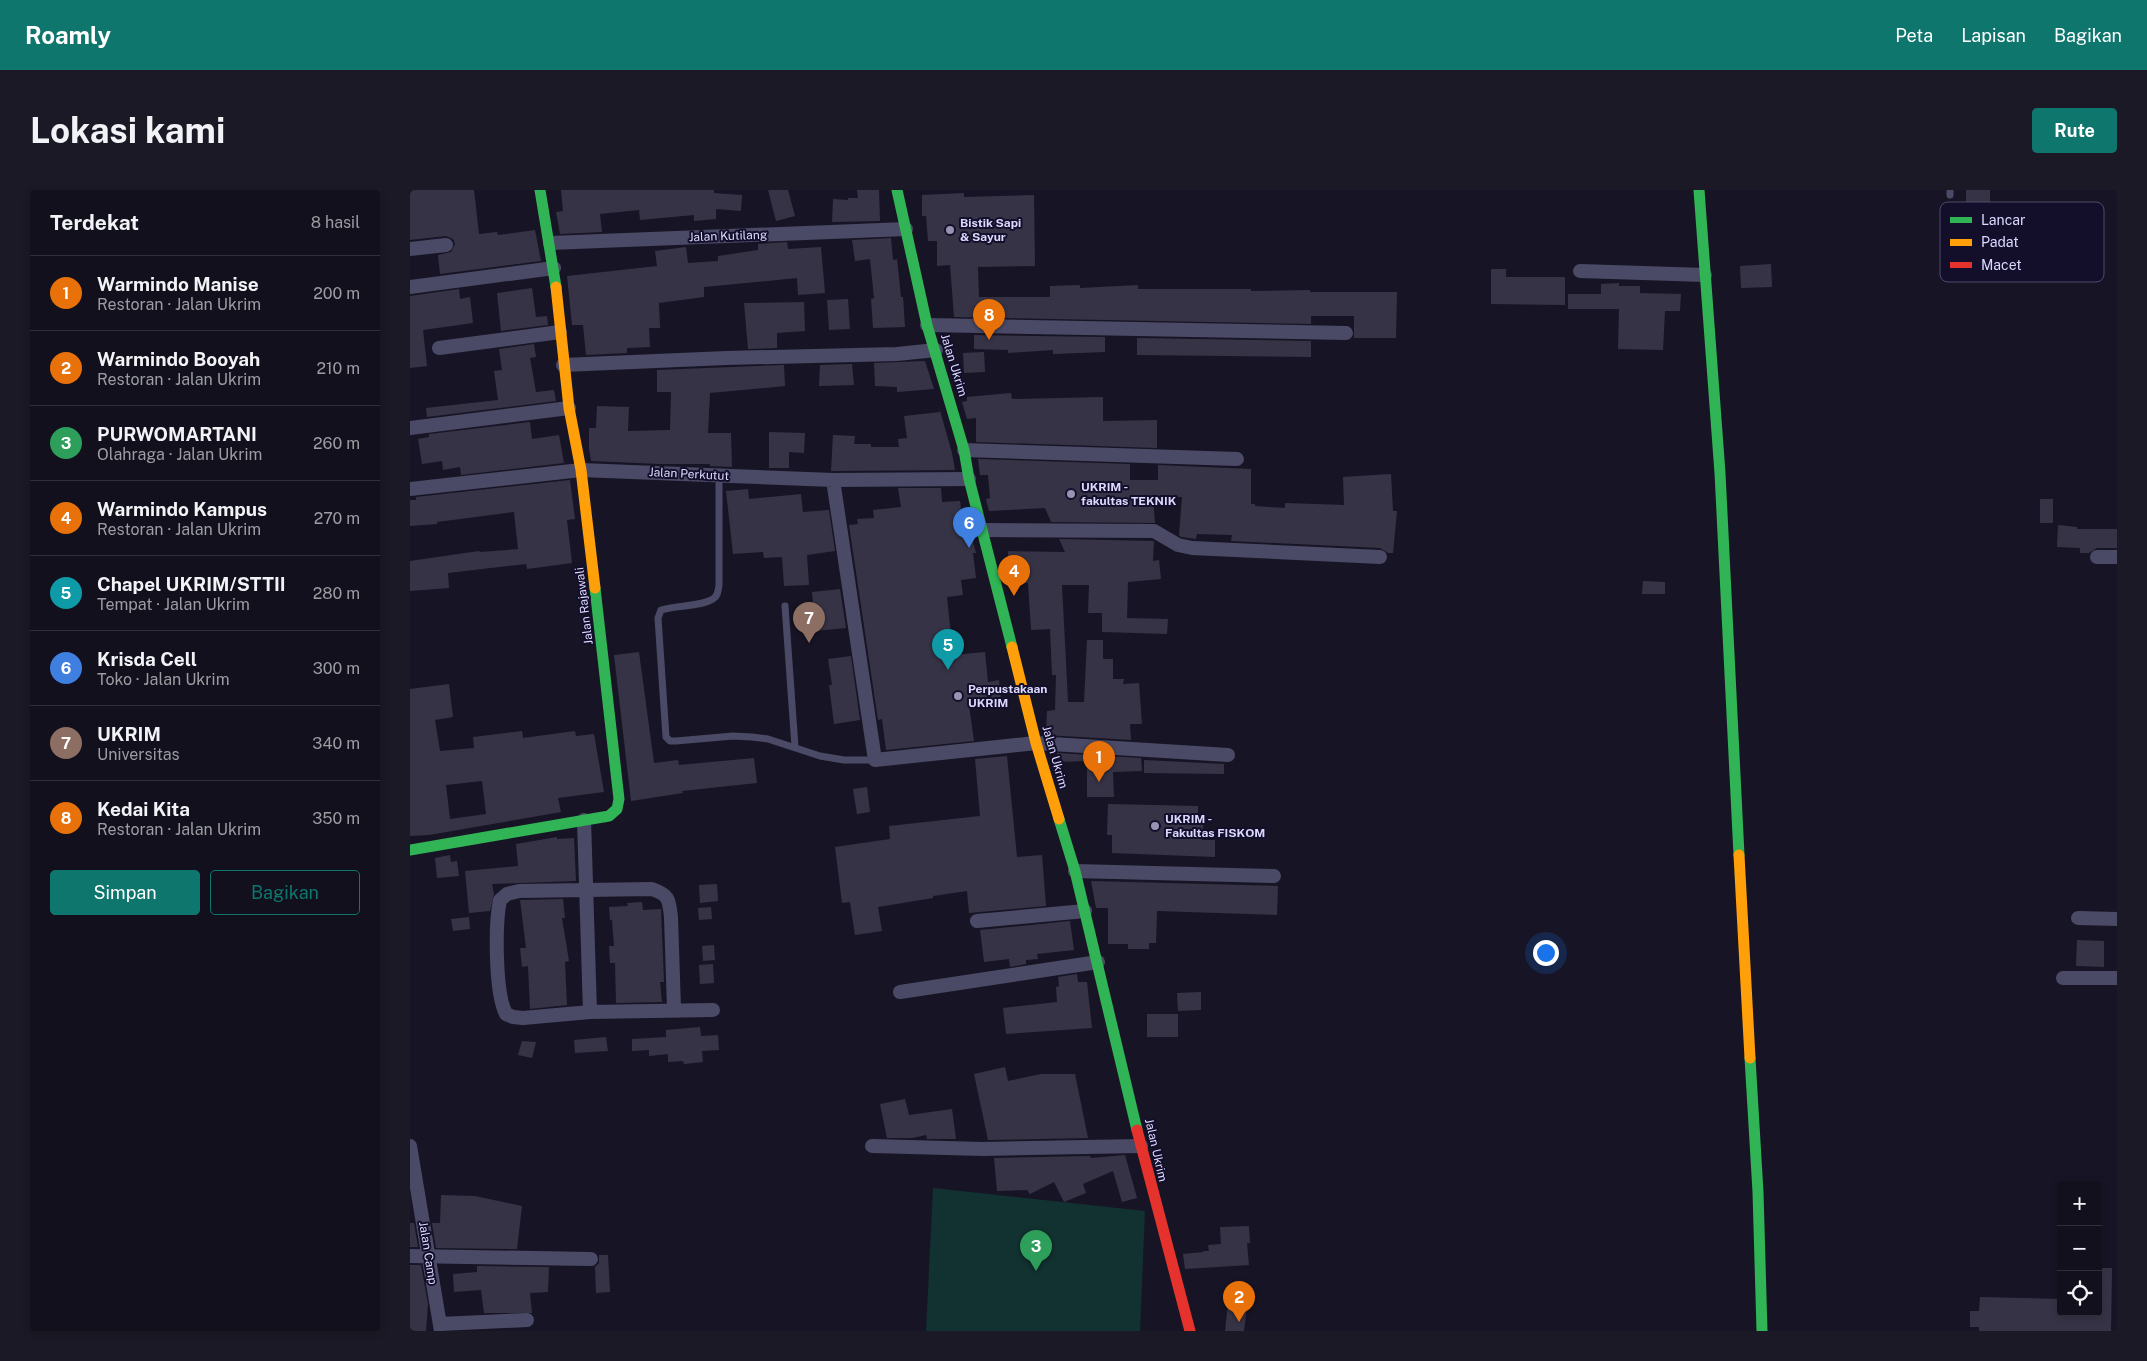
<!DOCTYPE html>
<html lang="id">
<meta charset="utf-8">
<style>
:root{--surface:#11101c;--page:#1a1925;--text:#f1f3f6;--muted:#9c9da3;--line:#30303b;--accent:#0f766e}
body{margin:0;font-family:"Public Sans",sans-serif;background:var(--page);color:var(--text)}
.controls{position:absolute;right:15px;bottom:15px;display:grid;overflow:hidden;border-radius:5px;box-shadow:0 2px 8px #0003}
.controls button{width:45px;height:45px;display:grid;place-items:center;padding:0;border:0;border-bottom:1px solid var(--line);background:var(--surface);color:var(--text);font:25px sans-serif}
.you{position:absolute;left:1135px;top:762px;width:18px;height:18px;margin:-12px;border:4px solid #fff;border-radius:50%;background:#1a73e8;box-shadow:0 0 0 8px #1a73e833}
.badge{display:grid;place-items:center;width:32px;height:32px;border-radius:50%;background:var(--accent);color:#fff;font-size:16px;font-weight:700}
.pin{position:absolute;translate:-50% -41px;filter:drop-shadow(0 1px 2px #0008)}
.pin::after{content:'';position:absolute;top:26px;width:18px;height:15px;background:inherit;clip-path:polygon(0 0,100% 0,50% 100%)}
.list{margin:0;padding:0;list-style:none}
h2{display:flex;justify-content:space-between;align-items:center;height:65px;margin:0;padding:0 20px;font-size:21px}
h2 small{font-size:16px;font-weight:400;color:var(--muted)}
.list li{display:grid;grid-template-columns:32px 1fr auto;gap:15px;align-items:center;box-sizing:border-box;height:75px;padding:0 20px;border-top:1px solid var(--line)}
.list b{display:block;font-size:19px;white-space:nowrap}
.list p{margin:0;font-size:16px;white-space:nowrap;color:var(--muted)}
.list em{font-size:16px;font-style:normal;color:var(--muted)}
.actions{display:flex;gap:10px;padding:15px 20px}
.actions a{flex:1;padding:11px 0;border:1px solid var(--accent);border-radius:5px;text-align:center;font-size:18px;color:var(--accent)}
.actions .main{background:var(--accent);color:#fff}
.icon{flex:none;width:28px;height:28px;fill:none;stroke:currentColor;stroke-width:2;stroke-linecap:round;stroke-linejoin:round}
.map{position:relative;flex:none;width:1707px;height:1141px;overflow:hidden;border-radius:5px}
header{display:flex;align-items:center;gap:30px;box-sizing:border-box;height:70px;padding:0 25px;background:var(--accent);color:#fff}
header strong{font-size:24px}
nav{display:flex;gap:28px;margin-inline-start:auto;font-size:18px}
.intro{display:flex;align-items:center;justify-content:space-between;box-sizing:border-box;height:120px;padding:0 30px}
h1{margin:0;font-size:35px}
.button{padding:12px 22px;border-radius:5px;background:var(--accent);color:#fff;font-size:18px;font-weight:700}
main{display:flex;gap:30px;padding:0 30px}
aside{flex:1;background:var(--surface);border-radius:5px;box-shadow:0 2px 8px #0003}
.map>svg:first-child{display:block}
.green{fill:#123131}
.building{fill:#363346;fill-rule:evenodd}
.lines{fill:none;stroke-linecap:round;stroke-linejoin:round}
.lane{stroke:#4a4a66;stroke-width:7}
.street{stroke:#4a4a66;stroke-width:14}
.fast{stroke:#30b455;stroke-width:11}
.slow{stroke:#ff9f0a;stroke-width:11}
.jam{stroke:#e5322d;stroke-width:11}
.poi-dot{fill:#9794b3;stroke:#130f2b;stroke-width:2}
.labels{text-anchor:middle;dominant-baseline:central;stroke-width:4;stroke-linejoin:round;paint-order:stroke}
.poi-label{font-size:12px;font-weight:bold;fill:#dcd9ff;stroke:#130f2b;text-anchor:start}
.street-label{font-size:12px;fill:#dcd9ff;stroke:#130f2b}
.key{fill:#130f2b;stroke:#4f4c6b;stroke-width:1}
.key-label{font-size:14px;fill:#dcd9ff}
</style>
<header>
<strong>Roamly</strong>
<nav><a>Peta</a><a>Lapisan</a><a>Bagikan</a></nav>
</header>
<div class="intro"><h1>Lokasi kami</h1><a class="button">Rute</a></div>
<main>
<aside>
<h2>Terdekat<small>8 hasil</small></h2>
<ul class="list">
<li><span class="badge" style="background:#e8710a">1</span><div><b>Warmindo Manise</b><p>Restoran · Jalan Ukrim</p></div><em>200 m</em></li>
<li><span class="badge" style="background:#e8710a">2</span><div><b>Warmindo Booyah</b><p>Restoran · Jalan Ukrim</p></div><em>210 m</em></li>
<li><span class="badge" style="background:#2e9e5b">3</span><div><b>PURWOMARTANI</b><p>Olahraga · Jalan Ukrim</p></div><em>260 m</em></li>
<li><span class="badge" style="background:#e8710a">4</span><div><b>Warmindo Kampus</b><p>Restoran · Jalan Ukrim</p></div><em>270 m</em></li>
<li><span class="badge" style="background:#0f9aa8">5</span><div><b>Chapel UKRIM/STTII</b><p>Tempat · Jalan Ukrim</p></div><em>280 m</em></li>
<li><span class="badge" style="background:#3f7fe0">6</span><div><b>Krisda Cell</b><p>Toko · Jalan Ukrim</p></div><em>300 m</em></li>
<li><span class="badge" style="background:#8d6e63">7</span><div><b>UKRIM</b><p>Universitas</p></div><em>340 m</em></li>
<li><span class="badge" style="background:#e8710a">8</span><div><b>Kedai Kita</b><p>Restoran · Jalan Ukrim</p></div><em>350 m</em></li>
</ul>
<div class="actions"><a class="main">Simpan</a><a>Bagikan</a></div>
</aside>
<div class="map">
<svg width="1707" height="1141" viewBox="0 0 1707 1141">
<rect width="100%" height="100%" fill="#171525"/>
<path class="green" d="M 523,998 L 735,1021 L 730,1141 L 516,1141 Z"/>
<path class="building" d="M 0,0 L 64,0 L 69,44 L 87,42 L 88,45 L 125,40 L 131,71 L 30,84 L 28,65 L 41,62 L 45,54 L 43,49 L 36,46 L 0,50 Z
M 151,0 L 304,0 L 304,3 L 332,5 L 331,21 L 306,19 L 306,29 L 284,31 L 284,25 L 230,30 L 229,20 L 190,24 L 192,42 L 150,44 L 146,22 L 153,21 Z
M 358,0 L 378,0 L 385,26 L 366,31 Z
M 447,0 L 469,0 L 470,31 L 422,32 L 423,9 L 438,10 L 438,8 L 448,8 Z
M 1556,0 L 1580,0 L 1580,19 L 1556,18 Z
M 554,3 L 554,7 L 624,5 L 625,76 L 568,77 L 569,107 L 640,107 L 640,96 L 670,95 L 670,98 L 728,95 L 728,99 L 841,99 L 841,101 L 900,100 L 900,102 L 987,102 L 986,148 L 944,148 L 944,126 L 901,126 L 901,134 L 544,127 L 540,75 L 527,76 L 527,51 L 518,51 L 516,26 L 512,26 L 512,5 Z
M 481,48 L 483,70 L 487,69 L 491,107 L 493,107 L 495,137 L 463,138 L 461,109 L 464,108 L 460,69 L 445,71 L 442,50 Z
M 377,52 L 378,59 L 411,57 L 415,103 L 388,105 L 387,88 L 294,97 L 294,107 L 249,113 L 250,138 L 239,138 L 240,157 L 217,158 L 217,163 L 176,165 L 173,135 L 162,135 L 157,86 L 247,76 L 245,61 L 276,57 L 278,73 L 308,71 L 308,66 L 348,60 L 348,54 Z
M 1361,74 L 1362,97 L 1331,98 L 1330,76 Z
M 1081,79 L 1096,79 L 1096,87 L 1155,87 L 1155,115 L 1081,114 Z
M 1209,93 L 1209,96 L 1230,96 L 1230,103 L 1271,104 L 1270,121 L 1255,121 L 1253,160 L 1208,159 L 1209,119 L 1158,119 L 1158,104 L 1191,104 L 1191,94 Z
M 122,98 L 126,127 L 137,126 L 138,135 L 91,141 L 87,103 Z
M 49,99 L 50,109 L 60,107 L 63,133 L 13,140 L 17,176 L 0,178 L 0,106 Z
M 438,109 L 440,139 L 419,140 L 417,110 Z
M 394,112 L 395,141 L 367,143 L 367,158 L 338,159 L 334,113 Z
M 564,145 L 695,147 L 695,162 L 643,164 L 643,160 L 598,163 L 598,160 L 564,159 Z
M 727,148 L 901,151 L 901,167 L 727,165 Z
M 124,154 L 126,167 L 120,168 L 126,202 L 144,200 L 146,211 L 17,227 L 16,218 L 88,210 L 84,181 L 92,180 L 89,159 Z
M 574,162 L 575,182 L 554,183 L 553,163 Z
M 515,171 L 524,199 L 487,202 L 487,197 L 465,196 L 464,173 Z
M 442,174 L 444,195 L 409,196 L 410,175 Z
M 374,175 L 375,196 L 300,203 L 298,243 L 321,243 L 322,277 L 300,276 L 300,274 L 250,274 L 181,271 L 179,258 L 179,238 L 186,238 L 187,216 L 219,217 L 218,241 L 260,240 L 261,202 L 247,202 L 247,180 Z
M 601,203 L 602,209 L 693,207 L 693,231 L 747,230 L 747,258 L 566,252 L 566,228 L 557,229 L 552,212 L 557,211 L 557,207 Z
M 529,217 L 542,263 L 545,280 L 421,281 L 423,245 L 445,246 L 444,254 L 461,254 L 461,257 L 489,257 L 488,249 L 497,248 L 494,226 L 530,222 Z
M 120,232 L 122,249 L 149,245 L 154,273 L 51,285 L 50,277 L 33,280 L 32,271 L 12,274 L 8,249 L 19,247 L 19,244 Z
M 359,242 L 395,243 L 394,263 L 379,262 L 379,278 L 359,278 Z
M 568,269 L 720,274 L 720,290 L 748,290 L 748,275 L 841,279 L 841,314 L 845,314 L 845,316 L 875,318 L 875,313 L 934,315 L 933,287 L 981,284 L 983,321 L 987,321 L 983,363 L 978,363 L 970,358 L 821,351 L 822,345 L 787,344 L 786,349 L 771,347 L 769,345 L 772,307 L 743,307 L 745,333 L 641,332 L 635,318 L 579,321 L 576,309 L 580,308 L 578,285 L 570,285 Z
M 160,290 L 165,329 L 157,330 L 162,373 L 117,379 L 116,374 L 38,383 L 39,398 L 0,401 L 0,371 L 69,361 L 70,362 L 108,359 L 104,322 L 27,332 L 27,334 L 14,335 L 0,336 L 0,310 L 6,310 L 6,307 Z
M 488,298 L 531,298 L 532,312 L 550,311 L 552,326 L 556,326 L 566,363 L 563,363 L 566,388 L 551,390 L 553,405 L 537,407 L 543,465 L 575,462 L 578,492 L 589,490 L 591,511 L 559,515 L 564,551 L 476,560 L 472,529 L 468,530 L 439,335 L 448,334 L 447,329 L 464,328 L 463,320 L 491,317 Z
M 338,299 L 339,309 L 391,304 L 393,322 L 419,320 L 425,361 L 397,365 L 399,395 L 374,396 L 372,367 L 354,368 L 353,362 L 323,364 L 316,301 Z
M 1630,309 L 1643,309 L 1643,333 L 1630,333 Z
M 1648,335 L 1667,337 L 1667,339 L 1707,339 L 1707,358 L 1687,358 L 1679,363 L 1670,363 L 1670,358 L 1647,357 Z
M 649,349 L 744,351 L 743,371 L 749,370 L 751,389 L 718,392 L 717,428 L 758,429 L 757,444 L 692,442 L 692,423 L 678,423 L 679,395 L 652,395 L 658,512 L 674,512 L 677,450 L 693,450 L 693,469 L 703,469 L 703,489 L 714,489 L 713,494 L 729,493 L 732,534 L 720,534 L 721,550 L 636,545 L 637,521 L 645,520 L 646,485 L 642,485 L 640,439 L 621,440 L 618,393 L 614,393 L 614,391 L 598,392 L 598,361 L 655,362 Z
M 1233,391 L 1255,392 L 1255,404 L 1232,404 Z
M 430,399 L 436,438 L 406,441 L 402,402 Z
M 229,462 L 244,573 L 268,570 L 269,575 L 344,568 L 347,593 L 272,601 L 273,603 L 221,611 L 204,465 Z
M 441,466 L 450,530 L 424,534 L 419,495 L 422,495 L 418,469 Z
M 39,494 L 43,527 L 25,530 L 30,561 L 64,558 L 63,547 L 112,541 L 113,548 L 165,541 L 166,546 L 184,544 L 194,602 L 148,608 L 151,622 L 19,645 L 0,646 L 0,499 ZM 72,591 L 76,624 L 40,629 L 36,595 Z
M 647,563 L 731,568 L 732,581 L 703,582 L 704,607 L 677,607 L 677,571 L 647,572 Z
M 597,566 L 607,667 L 632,665 L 636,716 L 559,723 L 557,701 L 523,706 L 523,708 L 468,717 L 472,741 L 445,745 L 440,712 L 432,713 L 425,657 L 480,649 L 479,636 L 570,626 L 565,569 Z
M 734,570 L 814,574 L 814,584 L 734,583 Z
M 457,597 L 460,622 L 447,624 L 443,599 Z
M 698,614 L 788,616 L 788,627 L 794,627 L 792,650 L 805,650 L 805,667 L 702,663 L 702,645 L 697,645 Z
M 147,647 L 147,649 L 164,648 L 166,691 L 82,694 L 84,704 L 80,721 L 59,723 L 55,681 L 108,676 L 106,654 Z
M 40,665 L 41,672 L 47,671 L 49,686 L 27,688 L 25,668 Z
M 681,691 L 868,696 L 867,725 L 747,721 L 746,753 L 739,753 L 739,759 L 718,759 L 718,754 L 698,754 L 698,718 L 686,718 Z
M 307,694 L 308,711 L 290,713 L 289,695 Z
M 153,709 L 155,728 L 152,728 L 159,771 L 155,772 L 157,815 L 120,819 L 118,776 L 112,777 L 110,758 L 116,758 L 110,710 Z
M 232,712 L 233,720 L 251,719 L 254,792 L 250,792 L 252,812 L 206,813 L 205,773 L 200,773 L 199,756 L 204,756 L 202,730 L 200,730 L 199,717 L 218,716 L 217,713 Z
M 301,717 L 302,729 L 289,730 L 288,718 Z
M 59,727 L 60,739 L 43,741 L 41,729 Z
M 660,731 L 664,760 L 627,764 L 628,769 L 616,770 L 616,774 L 600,777 L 599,769 L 574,772 L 570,740 Z
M 1667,750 L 1694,751 L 1694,777 L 1666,776 Z
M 304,755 L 305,770 L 293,771 L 292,756 Z
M 303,774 L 304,793 L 290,794 L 289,775 Z
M 667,784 L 668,792 L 677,792 L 682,838 L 596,844 L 593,818 L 647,812 L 646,797 L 649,796 L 648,787 Z
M 791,802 L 791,820 L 768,821 L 767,803 Z
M 737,824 L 768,824 L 768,847 L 737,847 Z
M 290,837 L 291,846 L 308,845 L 309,860 L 292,861 L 293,872 L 274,874 L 273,871 L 258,872 L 258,864 L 239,866 L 239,860 L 222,861 L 222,849 L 256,847 L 256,840 Z
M 196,847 L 198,861 L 165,863 L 164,850 Z
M 112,851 L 126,852 L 122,868 L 108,865 Z
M 595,877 L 598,891 L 631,884 L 665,884 L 678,948 L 578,950 L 564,884 Z
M 495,909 L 499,925 L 542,919 L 546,949 L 517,949 L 516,945 L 502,948 L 477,948 L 470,914 Z
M 715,965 L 727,1008 L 712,1012 L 703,981 L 673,994 L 676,1003 L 654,1012 L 644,992 L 620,1004 L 617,1000 L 587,1001 L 584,968 L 680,966 L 681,968 Z
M 31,1005 L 65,1006 L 112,1016 L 107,1059 L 26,1058 L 22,1033 L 30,1033 Z
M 0,1033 L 4,1033 L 8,1057 L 0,1057 Z
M 839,1036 L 840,1053 L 837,1053 L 839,1075 L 775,1079 L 773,1064 L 794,1062 L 793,1061 L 799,1061 L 798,1055 L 811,1054 L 810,1037 Z
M 189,1065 L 198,1065 L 200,1102 L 186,1103 L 185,1077 L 189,1073 Z
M 0,1075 L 11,1075 L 18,1114 L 16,1141 L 0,1141 Z
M 67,1076 L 139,1077 L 138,1102 L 120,1103 L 122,1123 L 74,1123 L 71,1100 L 44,1102 L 43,1084 L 67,1082 Z
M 1688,1078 L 1702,1078 L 1701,1141 L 1569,1141 L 1569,1137 L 1560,1137 L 1560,1121 L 1569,1121 L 1570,1107 L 1651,1109 L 1651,1122 L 1688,1122 Z
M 818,1114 L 837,1116 L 834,1141 L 815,1141 Z"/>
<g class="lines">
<path class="lane" d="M 1540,5 L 1540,0
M 309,286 L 309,395 C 308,401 308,406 303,409 C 290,417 266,415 251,420 L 248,428 L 256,547 L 260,551 L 266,551 L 323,546 L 342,547 L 358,549 L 410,566 L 434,570 L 465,570
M 375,416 L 385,557"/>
<path class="street" d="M 140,53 L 496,39
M 0,59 L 36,55
M 1170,81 L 1295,85
M 0,97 L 144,78
M 517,135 L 936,143
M 29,158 L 150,142
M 153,175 L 316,168 L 487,164 L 526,160
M 0,238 L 159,218
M 554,260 L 827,269
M 423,290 L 465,570 L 626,553 L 818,565
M 0,299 L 171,280 L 423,290 L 559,289
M 572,340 L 744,341 L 768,355 L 782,358 L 970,367
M 1687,367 L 1707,367
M 174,630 L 180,822
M 665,681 L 864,686
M 1668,728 L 1707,729
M 567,731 L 675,721
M 1653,788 L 1707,788
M 490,802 L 688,772
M 264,819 L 261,727 C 259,709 259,705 242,699 L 109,701 L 97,704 L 90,710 C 85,734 85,803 96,824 L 103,827 L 113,828 L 180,822 L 303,820
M 0,956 L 31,1141
M 462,956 L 573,959 L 731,956
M 0,1066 L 181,1069
M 30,1134 L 117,1130"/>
<path class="fast" d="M 130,0 L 146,97
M 487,0 L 517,135 L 554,260 L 559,289 L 602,457
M 1289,0 L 1310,283 L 1329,665
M 649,629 L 665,681 L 727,940
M 0,660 L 199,626 L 207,619 L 209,609 L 185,398
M 1340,868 L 1348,1002 L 1352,1141"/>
<path class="slow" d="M 146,97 L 159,218 L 171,280 L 185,398
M 602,457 L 626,553 L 649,629
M 1329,665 L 1340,868"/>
<path class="jam" d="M 727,940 L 780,1141"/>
</g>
<g class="poi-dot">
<circle cx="540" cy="40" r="5"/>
<circle cx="661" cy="304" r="5"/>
<circle cx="548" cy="506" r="5"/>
<circle cx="745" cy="636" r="5"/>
</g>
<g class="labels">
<g class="poi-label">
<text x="550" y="33">Bistik Sapi<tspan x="550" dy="14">&amp; Sayur</tspan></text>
<text x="671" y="297">UKRIM -<tspan x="671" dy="14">fakultas TEKNIK</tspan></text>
<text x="558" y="499">Perpustakaan<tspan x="558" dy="14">UKRIM</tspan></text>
<text x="755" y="629">UKRIM -<tspan x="755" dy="14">Fakultas FISKOM</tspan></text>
</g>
<g class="street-label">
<text transform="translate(318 46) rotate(-2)">Jalan Kutilang</text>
<text transform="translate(544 175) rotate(73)">Jalan Ukrim</text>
<text transform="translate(279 284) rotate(3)">Jalan Perkutut</text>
<text transform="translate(174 416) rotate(-97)">Jalan Rajawali</text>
<text transform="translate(645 567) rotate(74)">Jalan Ukrim</text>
<text transform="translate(746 960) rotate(77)">Jalan Ukrim</text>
<text transform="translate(18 1063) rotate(81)">Jalan Camp</text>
</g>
</g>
<rect x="1530" y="12" width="164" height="80" rx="8" class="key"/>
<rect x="1540" y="27" width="22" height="6" fill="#30b455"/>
<rect x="1540" y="49" width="22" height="7" fill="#ff9f0a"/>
<rect x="1540" y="72" width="22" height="6" fill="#e5322d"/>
<g class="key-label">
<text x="1571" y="35">Lancar</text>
<text x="1571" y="57">Padat</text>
<text x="1571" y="80">Macet</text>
</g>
</svg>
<div class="controls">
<button>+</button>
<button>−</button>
<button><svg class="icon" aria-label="locate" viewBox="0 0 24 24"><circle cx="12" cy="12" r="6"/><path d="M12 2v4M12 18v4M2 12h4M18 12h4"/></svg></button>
</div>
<div class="you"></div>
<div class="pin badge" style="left:689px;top:592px;background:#e8710a">1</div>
<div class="pin badge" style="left:829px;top:1132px;background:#e8710a">2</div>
<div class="pin badge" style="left:626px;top:1081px;background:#2e9e5b">3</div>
<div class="pin badge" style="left:604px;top:406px;background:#e8710a">4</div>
<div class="pin badge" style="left:538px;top:480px;background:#0f9aa8">5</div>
<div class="pin badge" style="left:559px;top:358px;background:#3f7fe0">6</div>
<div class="pin badge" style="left:399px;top:453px;background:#8d6e63">7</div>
<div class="pin badge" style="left:579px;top:150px;background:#e8710a">8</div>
</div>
</main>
